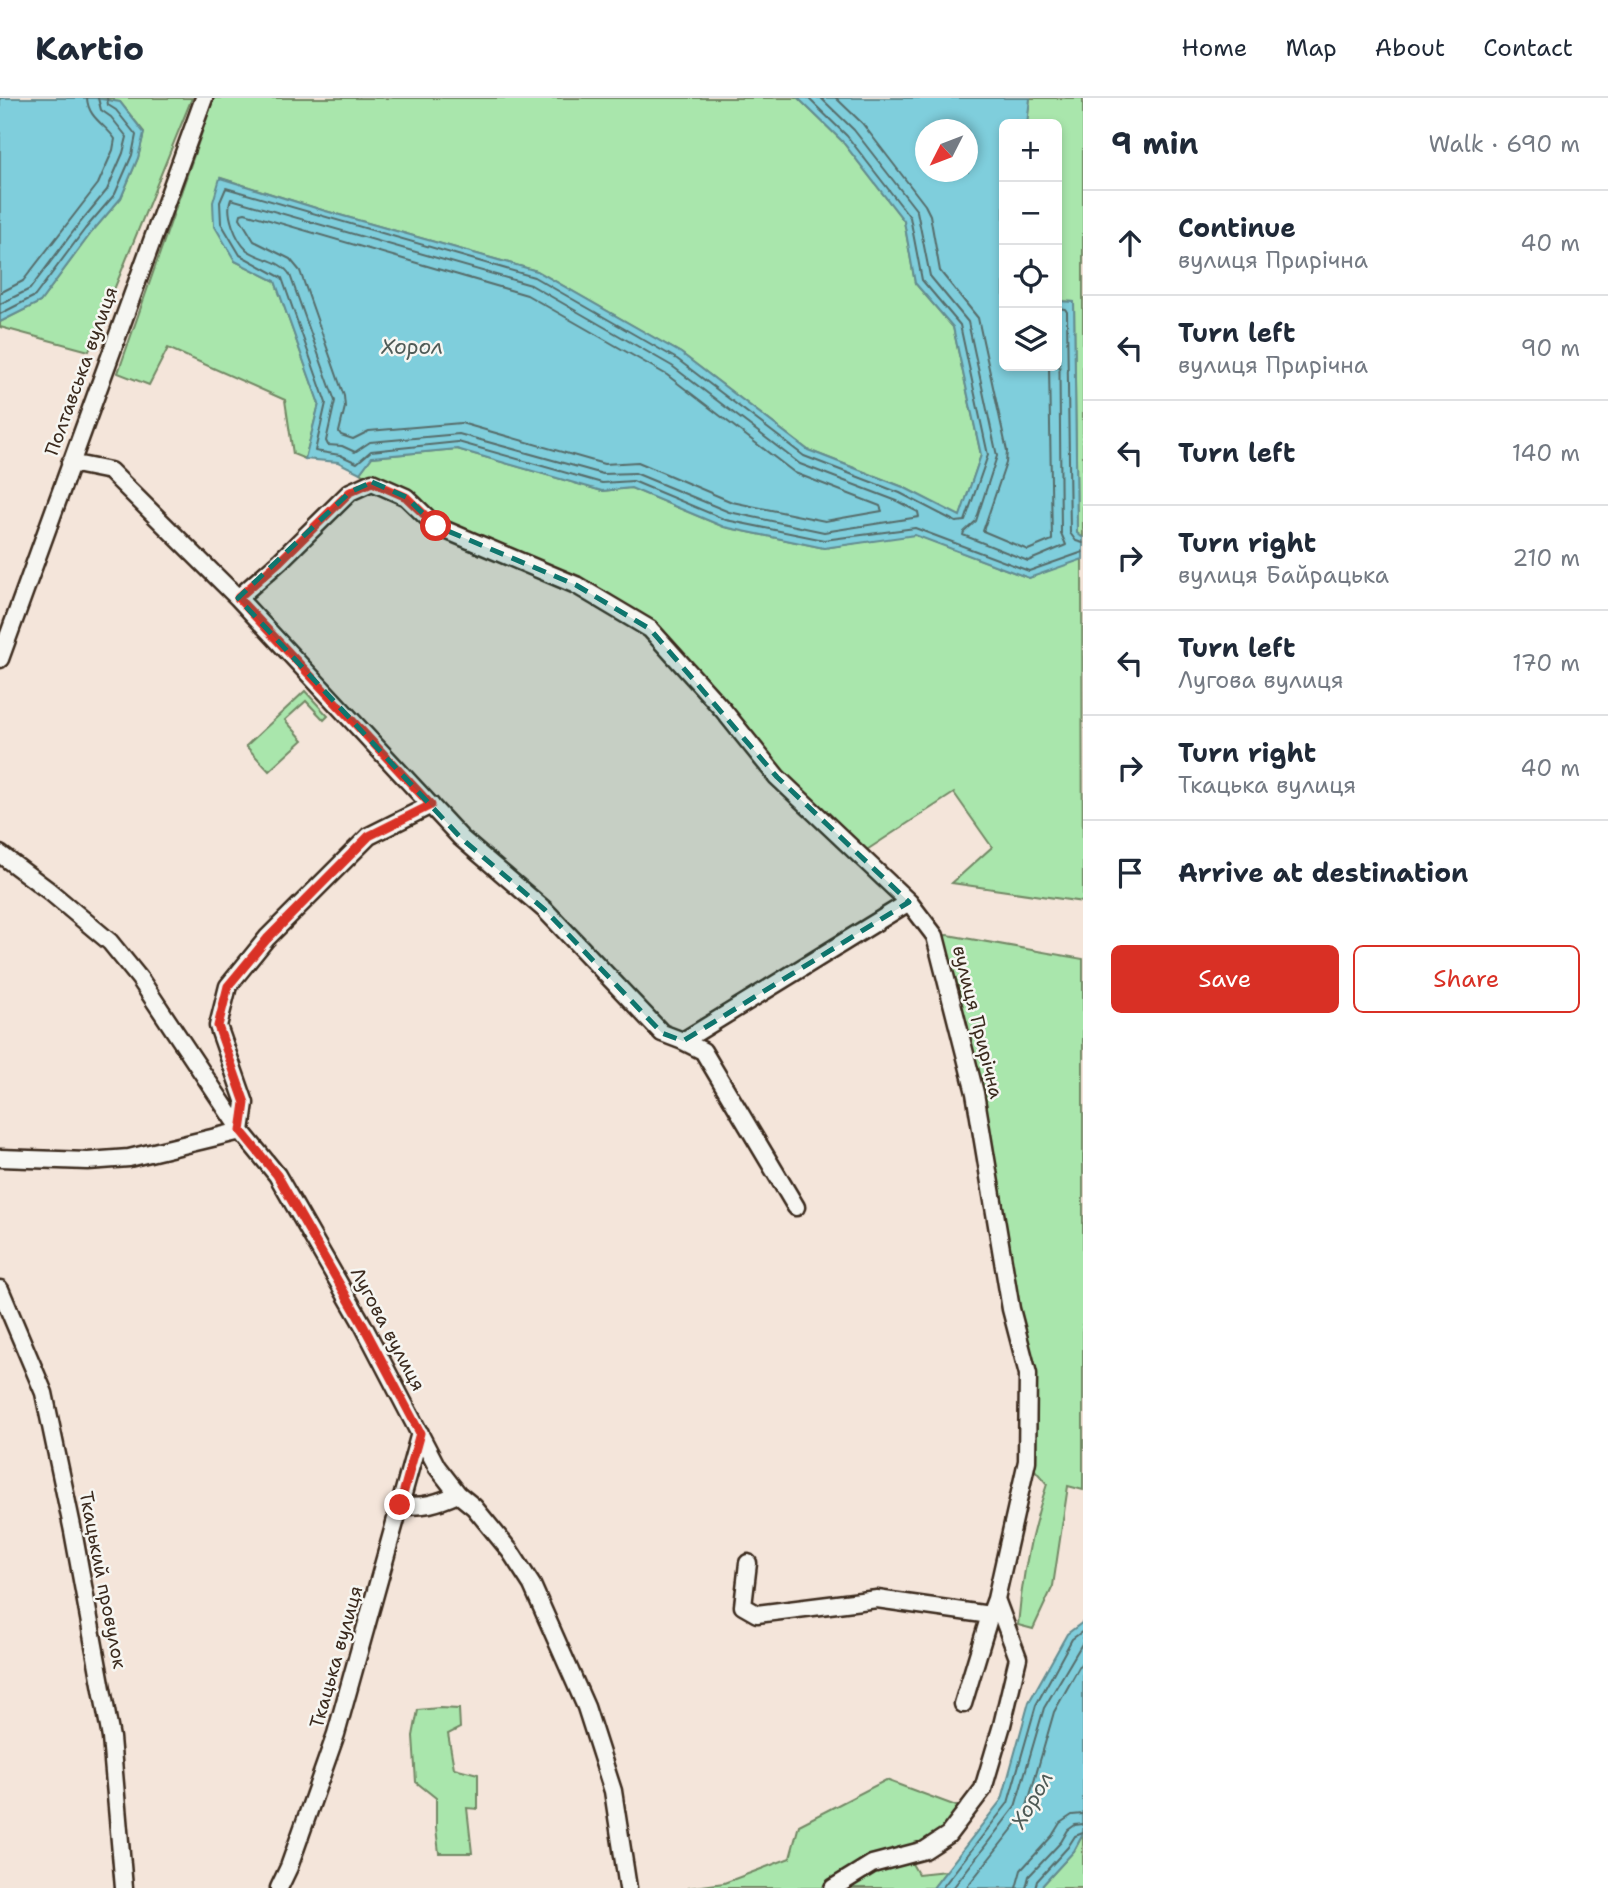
<!DOCTYPE html>
<meta charset="utf-8">
<style>
:root{--surface:#fff;--page:#f2f2f3;--text:#1f2937;--muted:#747a83;--line:#e0e1e3;--accent:#d93025}
body{margin:0;font-family:"Shantell Sans",sans-serif;background:var(--page);color:var(--text)}
.controls{position:absolute;right:21px;top:21px;display:grid;overflow:hidden;border-radius:10px;box-shadow:0 4px 10px #0003}
.controls button{width:63px;height:63px;display:grid;place-items:center;padding:0;border:0;border-bottom:2px solid var(--line);background:var(--surface);color:var(--text);font:35px sans-serif}
.compass{position:absolute;left:915px;top:21px;width:63px;height:63px;border-radius:50%;background:var(--surface);box-shadow:0 4px 10px #0003;rotate:228deg}
.stop{position:absolute;width:21px;height:21px;margin:-16px;border:5px solid #d93025;border-radius:50%;background:#fff}
.stop.end{background:#d93025;border-color:#fff;box-shadow:0 2px 7px #0008}
.list{margin:0;padding:0;list-style:none}
h2{display:flex;justify-content:space-between;align-items:center;height:91px;margin:0;padding:0 28px;font-size:30px}
h2 small{font-size:23px;font-weight:400;color:var(--muted)}
.list li{display:grid;grid-template-columns:46px 1fr auto;gap:21px;align-items:center;box-sizing:border-box;height:105px;padding:0 28px;border-top:2px solid var(--line)}
.list b{display:block;font-size:26px;white-space:nowrap}
.list p{margin:0;font-size:23px;white-space:nowrap;color:var(--muted)}
.list em{font-size:23px;font-style:normal;color:var(--muted)}
.actions{display:flex;gap:14px;padding:21px 28px}
.actions a{flex:1;padding:16px 0;border:2px solid var(--accent);border-radius:10px;text-align:center;font-size:24px;color:var(--accent)}
.actions .main{background:var(--accent);color:#fff}
.icon{flex:none;width:38px;height:38px;fill:none;stroke:currentColor;stroke-width:2;stroke-linecap:round;stroke-linejoin:round}
.map{position:relative;flex:none;width:1083px;height:1790px;overflow:hidden}
header{display:flex;align-items:center;gap:42px;box-sizing:border-box;height:98px;padding:0 35px;background:var(--surface);border-bottom:2px solid var(--line)}
header strong{font-size:33px}
nav{display:flex;gap:38px;margin-inline-start:auto;font-size:24px}
main{display:flex}
aside{flex:1;background:var(--surface)}
.map>svg:first-child{display:block}
.green{fill:#a9e6ac;stroke:#728865;stroke-width:2}
.water{fill:#7fcedc;stroke:#648c90;stroke-width:2;fill-rule:evenodd}
.lines{fill:none;stroke-linecap:round;stroke-linejoin:round}
.shore{stroke:#566c6a;stroke-width:2}
.minor-casing{stroke:#3b2a1e;stroke-width:21}
.minor{stroke:#f6f6f2;stroke-width:16}
.route{stroke:#d93025;stroke-width:9}
.marked{fill:#0f766e;fill-opacity:0.2;stroke:#0f766e;stroke-width:5;stroke-dasharray:14 9;stroke-linejoin:round}
.labels{text-anchor:middle;dominant-baseline:central;stroke-width:5;stroke-linejoin:round;paint-order:stroke}
.street-label{font-size:19px;fill:#3b2a1e;stroke:#f6f6f2}
.water-label{font-size:21px;font-style:italic;fill:#4f5b57;stroke:#f6f6f2}
</style>
<header>
<strong>Kartio</strong>
<nav><a>Home</a><a>Map</a><a>About</a><a>Contact</a></nav>
</header>
<main>
<div class="map">
<svg width="1083" height="1790" viewBox="0 0 1083 1790">
<rect width="100%" height="100%" fill="#f4e5da"/>
<filter id="ink" filterUnits="userSpaceOnUse"><feTurbulence type="fractalNoise" baseFrequency=".0143" numOctaves="2"/><feDisplacementMap in="SourceGraphic" scale="14" xChannelSelector="R" yChannelSelector="G"/><feConvolveMatrix kernelMatrix="1 2 1 2 8 2 1 2 1" color-interpolation-filters="sRGB"/></filter>
<g filter="url(#ink)">
<path class="green" d="M 95,0 L 192,0 L 89,253 L 0,229 L 0,224 L 40,204 L 91,135 L 121,100 L 138,60 L 144,34 L 120,4 Z
M 214,0 L 798,0 L 842,43 L 904,123 L 915,185 L 953,229 L 981,357 L 960,419 L 903,389 L 808,352 L 681,255 L 537,173 L 322,112 L 221,80 L 235,163 L 275,183 L 319,306 L 305,361 L 293,356 L 285,302 L 168,250 L 149,287 L 118,275 Z
M 1030,0 L 1083,0 L 1083,440 L 1077,435 L 1074,204 L 1057,203 L 1057,26 L 1027,26 Z
M 457,351 L 602,393 L 631,390 L 724,429 L 824,450 L 914,436 L 1029,480 L 1082,460 L 1083,804 L 952,785 L 992,749 L 954,695 L 859,757 L 650,531 L 436,428 L 360,375 L 372,359 Z
M 305,593 L 328,618 L 324,622 L 306,603 L 285,622 L 303,642 L 269,673 L 246,648 Z
M 948,837 L 1083,861 L 1083,1392 L 1068,1388 L 1053,1488 L 1033,1531 L 1018,1527 C 1022,1478 1031,1433 1047,1386 L 1027,1363 L 1028,1276 L 935,838 Z
M 439,1610 L 459,1611 L 460,1630 L 448,1636 L 454,1670 L 478,1676 L 478,1711 L 467,1710 L 472,1755 L 439,1755 L 436,1730 L 436,1700 L 416,1684 L 413,1638 L 418,1612 Z
M 886,1682 L 967,1712 L 948,1737 L 907,1757 L 918,1776 L 946,1773 L 933,1790 L 688,1790 L 724,1785 L 790,1760 L 799,1727 Z
M 1083,1736 L 1083,1790 L 1040,1790 L 1074,1753 Z"/>
<path class="water" d="M 0,0 L 95,0 L 120,4 L 144,35 L 138,60 L 121,100 L 91,135 L 40,204 L 0,224 Z
M 798,0 L 1030,0 L 1027,26 L 1004,26 L 1004,268 L 1057,268 L 1057,203 L 1074,204 L 1077,435 L 1083,440 L 1083,461 L 1029,480 L 915,437 L 824,450 L 724,429 L 631,390 L 602,393 L 457,351 L 372,359 L 360,375 L 338,364 L 305,361 L 319,306 L 275,183 L 235,163 L 214,127 L 213,104 L 220,80 L 322,112 L 537,173 L 681,255 L 808,352 L 903,389 L 960,418 L 981,357 L 953,229 L 915,185 L 904,123 L 842,43 ZM 926,32 L 968,32 L 968,74 L 926,74 Z
M 1083,1524 L 1083,1736 L 1074,1753 L 1040,1790 L 933,1790 L 1002,1701 L 1029,1604 L 1067,1536 Z"/>
<g class="lines">
<path class="shore" d="M 808,0 L 847,38 L 910,119 L 922,182 L 960,227 L 988,357 L 965,423 L 956,424 L 900,395 L 804,358 L 677,261 L 534,179 L 226,90 L 220,104 L 221,125 L 240,157 L 282,180 L 326,305 L 315,353 L 340,357 L 357,365 L 371,353 L 458,344 L 602,385 L 633,383 L 726,422 L 824,442 L 915,430 L 1029,473 L 1083,454
M 821,0 L 854,32 L 917,113 L 930,178 L 968,224 L 997,358 L 976,423 L 964,434 L 963,437 L 1028,463 L 1066,447 L 1061,435 L 1059,222 L 1057,219
M 836,0 L 862,25 L 925,107 L 930,117 L 940,173 L 978,220 L 1007,353 L 1006,365 L 983,433 L 1028,452 L 1052,442 L 1049,268
M 231,101 L 531,187 L 672,268 L 800,366 L 897,403 L 918,414 L 919,419 L 824,434 L 729,414 L 635,375 L 603,376 L 459,336 L 370,344 L 355,354 L 342,348 L 328,347 L 326,343 L 335,303 L 290,177 C 281,162 261,162 247,152 C 236,142 225,115 231,101 Z
M 245,115 L 527,197 L 667,277 L 795,375 L 880,408 L 882,413 L 825,423 L 732,404 L 638,364 L 604,366 L 461,325 L 369,333 L 353,341 L 341,337 L 339,334 L 345,309 L 344,298 L 300,173 L 290,161 L 254,143 L 240,120 L 241,116 Z
M 0,195 L 23,183 L 98,86 L 113,52 L 115,41 C 105,26 88,20 87,0
M 0,206 L 30,191 L 79,126 L 107,92 L 123,55 L 127,39 L 111,19 L 101,12 L 98,0
M 1057,210 L 1065,211 L 1067,214 L 1070,435 L 1076,443 L 1083,445
M 0,216 L 35,198 L 85,131 L 115,96 L 132,57 L 136,37 L 116,12 L 108,7 L 107,0
M 942,1790 L 1008,1705 L 1036,1607 L 1072,1541 L 1083,1533
M 953,1790 L 1015,1709 L 1044,1610 L 1083,1544
M 966,1790 L 1025,1715 L 1054,1614 L 1083,1562
M 1016,1790 L 1021,1772 L 1052,1738 L 1060,1725 L 1072,1717 L 1083,1716
M 1026,1790 L 1029,1778 L 1061,1744 L 1068,1732 L 1075,1727 L 1083,1726
M 1035,1790 L 1037,1783 L 1068,1749 L 1075,1738 L 1083,1735"/>
<g class="minor-casing">
<path id="minor" d="M 70,365 L 110,373 L 238,500 L 461,740 L 545,812 L 662,935 L 683,943 L 909,804
M 238,500 L 280,463 L 350,394 L 372,384 L 406,399 L 436,428 L 576,487 L 650,531 L 723,612 L 777,679 L 909,804 L 935,838 L 975,995 L 1011,1211 L 1028,1276 L 1027,1363 L 996,1501 L 1018,1560 L 1002,1627 L 983,1691 L 948,1737 L 925,1752 L 872,1766 L 833,1790
M 0,561 L 204,0
M 0,756 L 48,792 L 110,844 L 140,881 L 241,1033 L 277,1077 L 363,1227 L 437,1369 L 458,1396 L 474,1409 L 510,1453 L 532,1487 L 586,1609 L 613,1693 L 628,1790
M 683,943 L 703,953 L 796,1109
M 0,1060 L 88,1063 L 129,1060 L 241,1033 L 245,1005 L 218,928 L 228,888 L 267,840 L 369,738 L 431,707
M 0,1191 L 44,1295 L 73,1433 L 111,1640 L 124,1790
M 400,1407 C 422,1410 438,1405 458,1396
M 748,1465 L 743,1508 L 757,1516 L 877,1501 L 990,1517 L 996,1501
M 963,1606 L 990,1517
M 279,1790 L 289,1769 L 336,1636 L 420,1335"/>
</g>
<use href="#minor" class="minor"/>
</g>
</g>
<g class="lines" filter="url(#ink)">
<path class="route" d="M 400,1407 L 420,1335 L 363,1227 L 277,1077 L 241,1033 L 245,1005 L 218,928 L 228,888 L 267,841 L 369,738 L 431,707 L 238,500 L 280,463 L 350,394 L 372,384 L 406,399 L 436,428"/>
</g>
<path class="marked" d="M 372,384 L 406,399 L 436,428 L 576,487 L 650,531 L 777,679 L 909,804 L 683,943 L 662,935 L 545,812 L 461,740 L 238,500 L 350,394 Z"/>
<g class="labels">
<g class="street-label">
<text transform="translate(81 273) rotate(-70)">Полтавська вулиця</text>
<text transform="translate(978 924) rotate(76)">вулиця Прирічна</text>
<text transform="translate(388 1231) rotate(62)">Лугова вулиця</text>
<text transform="translate(103 1482) rotate(79)">Ткацький провулок</text>
<text transform="translate(336 1559) rotate(-74)">Ткацька вулиця</text>
</g>
<g class="water-label">
<text x="412" y="249">Хорол</text>
<text transform="translate(1032 1702) rotate(-60)">Хорол</text>
</g>
</g>
</svg>
<div class="controls">
<button>+</button>
<button>−</button>
<button><svg class="icon" aria-label="locate" viewBox="0 0 24 24"><circle cx="12" cy="12" r="6"/><path d="M12 2v4M12 18v4M2 12h4M18 12h4"/></svg></button>
<button><svg class="icon" aria-label="layers" viewBox="0 0 24 24"><path d="M12 4l9 5-9 5-9-5zM3 14l9 5 9-5"/></svg></button>
</div>
<svg class="compass" viewBox="-18 -18 36 36"><path d="M0-13l5 13h-10z" fill="#e53935"/><path d="M0 13l5-13h-10z" fill="#747a83"/></svg>
<div class="stop" style="left:436px;top:428px"></div>
<div class="stop end" style="left:400px;top:1407px"></div>
</div>
<aside>
<h2>9 min<small>Walk · 690 m</small></h2>
<ul class="list">
<li><svg class="icon" aria-label="ahead" viewBox="0 0 24 24"><path d="M12 20V5M6 11l6-6 6 6"/></svg><div><b>Continue</b><p>вулиця Прирічна</p></div><em>40 m</em></li>
<li><svg class="icon" aria-label="left" viewBox="0 0 24 24"><path d="M17 20v-9H6M10 6l-5 5 5 5"/></svg><div><b>Turn left</b><p>вулиця Прирічна</p></div><em>90 m</em></li>
<li><svg class="icon" aria-label="left" viewBox="0 0 24 24"><path d="M17 20v-9H6M10 6l-5 5 5 5"/></svg><div><b>Turn left</b></div><em>140 m</em></li>
<li><svg class="icon" aria-label="right" viewBox="0 0 24 24"><path d="M7 20v-9h11M14 6l5 5-5 5"/></svg><div><b>Turn right</b><p>вулиця Байрацька</p></div><em>210 m</em></li>
<li><svg class="icon" aria-label="left" viewBox="0 0 24 24"><path d="M17 20v-9H6M10 6l-5 5 5 5"/></svg><div><b>Turn left</b><p>Лугова вулиця</p></div><em>170 m</em></li>
<li><svg class="icon" aria-label="right" viewBox="0 0 24 24"><path d="M7 20v-9h11M14 6l5 5-5 5"/></svg><div><b>Turn right</b><p>Ткацька вулиця</p></div><em>40 m</em></li>
<li><svg class="icon" aria-label="arrive" viewBox="0 0 24 24"><path d="M6 21V4h12l-3 4 3 4H6"/></svg><div><b>Arrive at destination</b></div></li>
</ul>
<div class="actions"><a class="main">Save</a><a>Share</a></div>
</aside>
</main>
